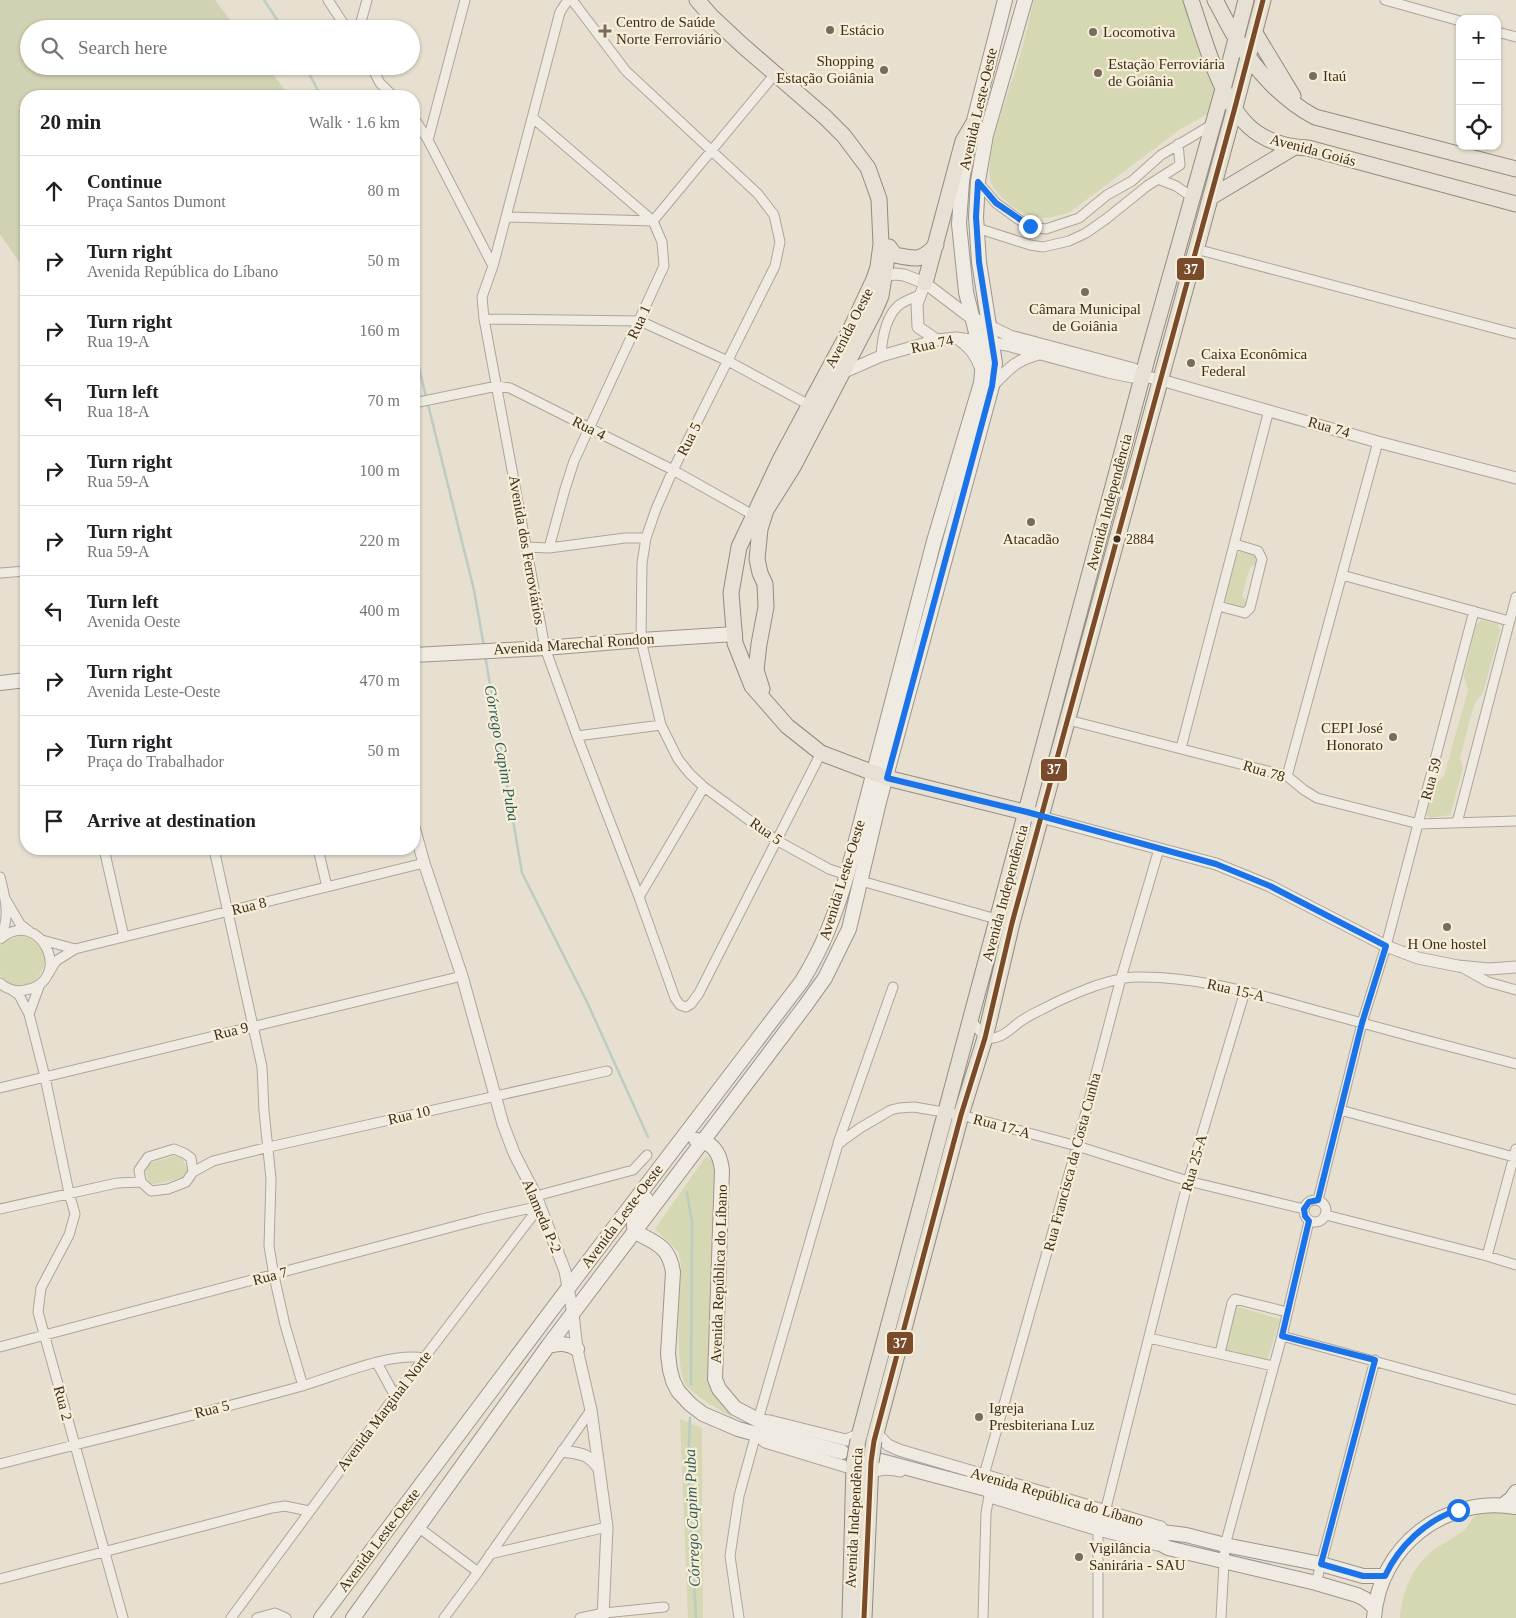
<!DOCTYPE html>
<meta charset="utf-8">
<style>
:root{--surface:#fff;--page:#f2f2f2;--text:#202124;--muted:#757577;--line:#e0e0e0}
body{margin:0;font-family:Georgia,serif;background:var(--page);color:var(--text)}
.controls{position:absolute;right:15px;top:15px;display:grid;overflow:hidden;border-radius:10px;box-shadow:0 1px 4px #0004}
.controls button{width:45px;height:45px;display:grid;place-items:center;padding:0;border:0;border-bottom:1px solid var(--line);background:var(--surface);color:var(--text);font:25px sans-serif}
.stop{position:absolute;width:15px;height:15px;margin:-11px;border:4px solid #1a73e8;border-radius:50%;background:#fff}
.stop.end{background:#1a73e8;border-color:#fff;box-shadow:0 1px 5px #0008}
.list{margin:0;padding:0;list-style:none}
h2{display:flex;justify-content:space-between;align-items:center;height:65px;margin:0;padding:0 20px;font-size:21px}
h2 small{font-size:16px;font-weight:400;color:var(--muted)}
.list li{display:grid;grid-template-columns:32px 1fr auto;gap:15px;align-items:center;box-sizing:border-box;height:70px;padding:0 20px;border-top:1px solid var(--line)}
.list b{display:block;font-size:19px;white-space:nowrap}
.list p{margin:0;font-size:16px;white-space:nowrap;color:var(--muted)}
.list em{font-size:16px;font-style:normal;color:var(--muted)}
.icon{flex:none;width:28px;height:28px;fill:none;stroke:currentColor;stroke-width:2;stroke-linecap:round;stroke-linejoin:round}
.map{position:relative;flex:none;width:1516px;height:1618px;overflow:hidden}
.search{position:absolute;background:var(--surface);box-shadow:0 1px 4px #0004;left:20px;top:20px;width:400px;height:55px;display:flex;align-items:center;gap:12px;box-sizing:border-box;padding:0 18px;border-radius:28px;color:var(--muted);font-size:19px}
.panel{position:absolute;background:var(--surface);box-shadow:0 1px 4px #0004;left:20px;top:90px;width:400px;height:765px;border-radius:20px}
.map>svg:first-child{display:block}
.green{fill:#d6d7b3}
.cemetery{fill:#d1d1b3}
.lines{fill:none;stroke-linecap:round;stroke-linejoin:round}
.stream{stroke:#bcccc2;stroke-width:2.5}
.minor-casing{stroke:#ada599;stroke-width:11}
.tertiary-casing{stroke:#ada599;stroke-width:13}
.secondary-casing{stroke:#9c958a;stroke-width:16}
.primary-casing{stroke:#928b80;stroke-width:17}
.minor{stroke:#efebe3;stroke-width:9}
.tertiary{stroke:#efebe3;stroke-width:11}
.secondary{stroke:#efebe3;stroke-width:14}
.primary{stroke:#e6e1d4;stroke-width:15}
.primary-bridge-casing{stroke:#928b80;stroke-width:17;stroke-linecap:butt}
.primary-bridge{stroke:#e6e1d4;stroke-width:15}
.bus-1-casing{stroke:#f7eed8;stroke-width:9}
.bus-1{stroke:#7a4b2a;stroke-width:5}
.route{stroke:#1a73e8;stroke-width:6}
.poi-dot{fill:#786c5e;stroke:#f7eed8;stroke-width:2}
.bus-dot{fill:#3d2e20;stroke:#f7eed8;stroke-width:2}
.labels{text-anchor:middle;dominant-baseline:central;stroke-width:4.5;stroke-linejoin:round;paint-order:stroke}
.bus-label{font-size:14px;fill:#3d2e20;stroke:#f7eed8;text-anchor:start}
.poi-label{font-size:15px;fill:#3d2e20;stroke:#f7eed8;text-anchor:start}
.street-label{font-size:15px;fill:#3d2e20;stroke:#f7eed8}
.water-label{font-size:16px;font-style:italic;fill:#2f5d5a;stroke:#f7eed8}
.line-badge{stroke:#f7eed8;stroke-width:2}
.badge-label{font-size:14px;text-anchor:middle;font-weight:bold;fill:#fff}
</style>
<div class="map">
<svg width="1516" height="1618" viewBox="0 0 1516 1618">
<rect width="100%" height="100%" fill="#e7e0d1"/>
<path class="green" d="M 1034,0 L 1184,0 L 1218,80 L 1209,113 L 1179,130 L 1070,212 C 1050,219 1036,221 1016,209 C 1008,204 997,194 992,185 C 981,161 1011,86 1019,59 C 1025,40 1029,20 1034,0 Z
M 1241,552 L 1254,555 L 1258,560 L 1256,564 L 1250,567 L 1242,596 L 1247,602 L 1246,607 L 1242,608 L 1229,605 L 1225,600 L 1236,555 Z
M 1481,620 L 1498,624 L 1500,631 L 1483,693 L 1475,703 L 1470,719 L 1460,758 L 1463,768 L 1450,815 L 1430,818 L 1426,814 L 1435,784 L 1444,776 L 1468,690 L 1464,676 L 1476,625 Z
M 20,936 C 73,942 30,1014 0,975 L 0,947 L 6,940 Z
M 180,1154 L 190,1174 L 182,1178 L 149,1185 L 144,1165 Z
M 706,1156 L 712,1160 L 716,1170 L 711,1286 L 709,1381 L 718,1400 L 733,1418 C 722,1411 693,1395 686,1385 C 674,1366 680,1291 681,1266 L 679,1252 L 655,1229 Z
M 1235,1306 L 1280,1319 L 1267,1361 L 1224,1350 Z
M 680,1419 L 702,1428 L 703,1618 L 688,1618 Z
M 1481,1512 L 1503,1512 L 1516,1515 L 1516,1618 L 1400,1618 C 1402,1593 1411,1569 1430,1553 C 1440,1544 1453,1539 1463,1531 C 1470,1525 1471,1517 1481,1512 Z"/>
<path class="cemetery" d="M 0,0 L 215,0 L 237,29 L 29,29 L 29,66 L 266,66 L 290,96 L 26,96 L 26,272 L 0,234 Z"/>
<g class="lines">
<path class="stream" d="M 264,0 L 283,29
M 305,66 L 321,96
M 414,348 L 474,590 L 484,647
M 485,655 L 522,873 L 587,1002 L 648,1137
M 687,1192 L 692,1223 L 691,1385
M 690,1418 L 688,1466 L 696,1618"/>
<g class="minor-casing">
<path id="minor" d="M 328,0 L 347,29
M 568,0 L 560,12 L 493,266 L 482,297 L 484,319 L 545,648 L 577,736 L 639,897 L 675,998 L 680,1005 L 686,1007 L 691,1004 L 699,993 L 821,753
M 572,0 L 626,71 L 758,194 L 774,215 L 780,242 L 775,266 L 673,470 L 656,509 L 646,538 L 642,563 L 641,640 L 661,725 L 678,759 L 690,774 L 704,787 L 776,840 L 829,869 L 847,875
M 1385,0 L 1460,21
M 359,29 L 367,0
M 1497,32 L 1516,37
M 371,66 L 380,83 L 393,96
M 414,118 L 428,140 L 493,266
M 533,118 L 653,221 L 662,242 L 664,266 L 574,461 L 565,489 L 549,548
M 428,140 L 465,0
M 1158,179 L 1176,186 L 1192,197
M 978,182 L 996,203 L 1018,219 L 1030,227 L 1046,229 L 1079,218 L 1107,195 L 1132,181 L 1161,155 L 1213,124
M 506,217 L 653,221 L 775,74
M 977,228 L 1030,245 L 1043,247 L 1069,241 L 1086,233 L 1106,219 L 1147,186 L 1180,165 L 1178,144
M 1196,249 L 1516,334
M 484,319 L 640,321 L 728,361 L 809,405
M 881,356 C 882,339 885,318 898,306 C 903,301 913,298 920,295
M 414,403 L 497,386 L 510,388 L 673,470 L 753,515
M 526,547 L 549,548 L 625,538 L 646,538
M 0,573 L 26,571
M 1342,575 L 1509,621
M 1218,606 L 1245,613 L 1250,608 L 1262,559 L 1258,551 L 1235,544
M 1068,720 L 1287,776 L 1304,790 L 1317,798 L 1419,824 L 1516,821
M 577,736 L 661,725
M 1181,748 L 1269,410
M 1287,776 L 1378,442
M 1457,823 L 1516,597
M 104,849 L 124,937
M 214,849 L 262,1067 L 264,1111 L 271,1179 L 269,1246 L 274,1276 L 285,1325 L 303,1386
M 318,849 L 327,887
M 0,877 C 5,896 11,919 0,937
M 861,881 L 1000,920
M 639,897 L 704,787
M 6,900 L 20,924 L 29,931
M 0,939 C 40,905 76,981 25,990 C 16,992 6,989 0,983
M 42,940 L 75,949
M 1463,968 L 1488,982 L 1516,990
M 47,976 L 56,961 L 75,949 L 424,863
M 12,990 L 19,995 L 29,1014 L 45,1077 L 69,1193 L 75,1214 L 69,1235 L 41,1288 L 38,1312 L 123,1618
M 29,1014 L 40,984
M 971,1020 L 985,1038 C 1000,1041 1010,1029 1021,1021 C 1027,1017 1034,1013 1041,1010 C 1065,997 1110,977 1137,977 C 1203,976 1266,997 1329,1014 C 1391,1031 1454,1048 1516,1064
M 0,1088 L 462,976
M 1340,1110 L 1514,1157
M 838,1143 L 893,987
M 174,1149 L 184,1153 L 191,1158 L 193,1172 L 186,1182 L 168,1189 L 151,1191 L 141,1182 L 139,1170 L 148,1157 Z
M 193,1172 L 213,1161 L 269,1147 L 607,1071
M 536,1196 L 633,1170 L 647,1155
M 1318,1200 L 1362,1023 L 1386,946 L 1474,611
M1304 1211a11 11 0 1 1 22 0a11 11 0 1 1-22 0Z
M 0,1209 L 117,1183 L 141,1182
M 1326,1215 L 1487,1256 L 1516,1265
M 1487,1256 L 1516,1149
M 1282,1336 L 1516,1400
M 1149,1338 L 1273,1366
M 0,1347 L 482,1219 L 540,1206
M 1220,1353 L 1232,1303 L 1235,1299 L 1287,1312
M 377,1363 L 395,1396
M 758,1420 L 838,1144 L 860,1128 L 891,1110 L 899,1108 L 914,1107 L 961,1115 L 1077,1146 L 1188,1181 L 1304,1209
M 0,1464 C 101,1438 202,1414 302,1386 C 336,1376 389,1352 424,1358
M 984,1475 L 1077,1146 L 1121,978 L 1159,849
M 1105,1512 L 1188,1181 L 1245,991
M 418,1527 L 478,1572
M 490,1554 L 607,1527
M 0,1579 L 272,1508 L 285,1506 L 309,1511
M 1316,1583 L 1375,1360
M 231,1618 L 395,1396 L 540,1206
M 257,1618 L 275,1613 L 286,1618
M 444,1618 L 478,1572 L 591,1410
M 580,1618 L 604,1613 L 664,1607
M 739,1618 L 730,1556 L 739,1496 L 756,1434
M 983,1618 L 986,1513 L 989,1496
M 1098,1618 L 1098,1530
M 1221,1618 L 1225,1545 L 1282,1336 L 1309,1221"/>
</g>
<g class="tertiary-casing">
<path id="tertiary" d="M 877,278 L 895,274 L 904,275 L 925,283 L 967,315 L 1010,336 L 1134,369 L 1143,376
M 925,283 L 917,304 L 918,327 L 937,340
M 958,339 C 969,347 976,354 980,367
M 840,374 L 881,356 L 937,340 L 956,338 L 1007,345 L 1108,372 L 1132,377 L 1143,376 L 1161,380 L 1378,442 L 1516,478
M 992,386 C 1008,369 1016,360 1039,354
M 1041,817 L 1216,864 L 1270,886 L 1386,946 L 1418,958 L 1458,966 L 1489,969 L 1516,967
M 414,827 L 424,863 L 462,976 L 503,1124 L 514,1153 L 536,1196 L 565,1271 L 573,1314 L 577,1349 L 591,1410 L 607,1527 L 603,1618
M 759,1420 L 770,1421 L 846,1440 L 859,1435
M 876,1433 L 888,1445 L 899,1450 L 1161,1527
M 756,1434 L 765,1442 L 854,1469
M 563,1451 C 581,1454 588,1453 599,1469
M 870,1473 C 881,1469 889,1468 900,1471
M 990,1497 L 1098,1530 L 1157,1545"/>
</g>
<g class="secondary-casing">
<path id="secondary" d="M 414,655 L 545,648 L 641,640 L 735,634
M 0,683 L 26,680
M 696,1140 C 713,1142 720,1153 722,1170 L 715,1379 L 719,1389 L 735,1408 L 758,1420 L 779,1434
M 646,1199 C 639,1210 631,1218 635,1232 C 656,1243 669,1246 673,1272 L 668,1354 L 670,1370 L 673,1381 L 678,1391 L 690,1404 L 703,1414 L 738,1429 L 756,1434 L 782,1436 L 842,1452
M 548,1346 C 560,1343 567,1343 577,1349
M 881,1461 L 1132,1528 L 1186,1535 L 1225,1545 L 1321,1564 L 1363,1576 L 1385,1576
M 1503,1505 L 1511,1499 L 1516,1492
M 1140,1532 L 1168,1548 L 1316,1583 L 1357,1595 L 1365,1599 L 1375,1608
M 321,1618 L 581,1271 L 802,981 C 824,945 835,915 847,875 L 934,541 L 981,383 L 983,361 L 966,292 L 959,224 L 962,181 L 968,144 L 1005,0
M 353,1618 L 548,1346 L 805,1006 L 825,978 L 849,929 L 879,802 L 992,386 L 995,363 L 979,262 L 976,217 L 978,181 L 986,135 L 1025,0
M 1374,1618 C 1379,1546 1445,1495 1516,1507"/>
</g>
<g class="primary-casing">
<path id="primary" d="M 697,0 L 712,17 L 742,45 L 825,117 L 844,136 L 868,168 L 879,199 L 881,244 L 878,267 L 874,279 L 853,324 L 781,458 L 739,547 L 731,593 L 735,643 L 752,686 L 787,726 L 821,753 L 887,778 L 1036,815
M 1191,0 C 1199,24 1206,47 1215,70 C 1234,117 1254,146 1308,148 L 1516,204
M 1215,0 C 1222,12 1228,26 1236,38 C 1254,69 1283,100 1315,117 L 1516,169
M 1255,33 L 1293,96
M 1211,197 L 1293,148
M 889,247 L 895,255 C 915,259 921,262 936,245
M 925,283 L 963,141 L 973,124
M 762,689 L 756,670 L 759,644 L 766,607 L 765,584 L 760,573 L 757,559 L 760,529 L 766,510 L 793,467 L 874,312 L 881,296 L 886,264
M 858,1440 L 1147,359 L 1223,89 L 1246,0
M 874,1441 L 961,1115 L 985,1038 L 1012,923 L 1234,111 L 1263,0
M 850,1618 L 854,1463
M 864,1618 L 871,1462"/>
</g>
<use href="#minor" class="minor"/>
<use href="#tertiary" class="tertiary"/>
<use href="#secondary" class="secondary"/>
<use href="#primary" class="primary"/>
<g class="primary-bridge-casing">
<path id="primary-bridge" d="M 871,1462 L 874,1441
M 854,1463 L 858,1440"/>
</g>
<use href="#primary-bridge" class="primary-bridge"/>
<g class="bus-1-casing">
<path id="bus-1" d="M 864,1618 L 871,1462 L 874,1441 L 961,1115 L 985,1038 L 1012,923 L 1234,111 L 1263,0"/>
</g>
<use href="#bus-1" class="bus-1"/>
</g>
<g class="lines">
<path class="route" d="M 1030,226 L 996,203 L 978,182 L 976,217 L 979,262 L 995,363 L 992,386 L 887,778 L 1027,812 L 1216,864 L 1270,886 L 1386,946 L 1362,1023 L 1318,1200 L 1309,1202 L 1304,1209 L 1305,1216 L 1309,1221 L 1282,1336 L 1375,1360 L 1321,1564 L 1363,1576 L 1385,1576 C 1399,1546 1426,1520 1458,1510"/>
</g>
<g class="poi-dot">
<circle cx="830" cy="30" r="5"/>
<path d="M602.5 23.5h5v5h5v5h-5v5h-5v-5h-5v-5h5z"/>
<circle cx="1093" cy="32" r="5"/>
<circle cx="884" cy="70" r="5"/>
<circle cx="1098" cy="73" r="5"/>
<circle cx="1313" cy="76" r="5"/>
<circle cx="1085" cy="292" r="5"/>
<circle cx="1191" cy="363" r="5"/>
<circle cx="1031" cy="522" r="5"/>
<circle cx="1393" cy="737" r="5"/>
<circle cx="1447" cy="927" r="5"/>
<circle cx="979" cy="1417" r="5"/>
<circle cx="1079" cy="1557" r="5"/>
</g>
<circle class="bus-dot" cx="1117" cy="539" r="4.5"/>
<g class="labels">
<g class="bus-label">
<text x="1126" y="539">2884</text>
</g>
<g class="poi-label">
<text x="616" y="22">Centro de Saúde<tspan x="616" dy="17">Norte Ferroviário</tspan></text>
<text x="840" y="30">Estácio</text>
<text x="1103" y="32">Locomotiva</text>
<text x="874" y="61" text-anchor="end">Shopping<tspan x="874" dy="17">Estação Goiânia</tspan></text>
<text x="1108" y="64">Estação Ferroviária<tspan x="1108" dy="17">de Goiânia</tspan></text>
<text x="1323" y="76">Itaú</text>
<text x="1085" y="309" text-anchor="middle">Câmara Municipal<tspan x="1085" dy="17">de Goiânia</tspan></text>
<text x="1201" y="354">Caixa Econômica<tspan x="1201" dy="17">Federal</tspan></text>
<text x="1031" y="539" text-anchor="middle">Atacadão</text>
<text x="1383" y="728" text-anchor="end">CEPI José<tspan x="1383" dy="17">Honorato</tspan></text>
<text x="1447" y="944" text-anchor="middle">H One hostel</text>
<text x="989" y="1408">Igreja<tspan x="989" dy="17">Presbiteriana Luz</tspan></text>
<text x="1089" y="1548">Vigilância<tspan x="1089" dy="17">Sanirária - SAU</tspan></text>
</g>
<g class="street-label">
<text transform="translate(978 109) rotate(-77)">Avenida Leste-Oeste</text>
<text transform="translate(1313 150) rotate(15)">Avenida Goiás</text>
<text transform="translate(639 322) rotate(-65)">Rua 1</text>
<text transform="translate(849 328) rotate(-63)">Avenida Oeste</text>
<text transform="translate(932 344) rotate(-12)">Rua 74</text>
<text transform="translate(1329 427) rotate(16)">Rua 74</text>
<text transform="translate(589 428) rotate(27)">Rua 4</text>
<text transform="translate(689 439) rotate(-63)">Rua 5</text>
<text transform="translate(1109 502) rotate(-75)">Avenida Independência</text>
<text transform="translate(527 550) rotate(80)">Avenida dos Ferroviários</text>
<text transform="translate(574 644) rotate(-4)">Avenida Marechal Rondon</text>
<text transform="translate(1264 771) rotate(17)">Rua 78</text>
<text transform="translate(1431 779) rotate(-75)">Rua 59</text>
<text transform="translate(766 831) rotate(35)">Rua 5</text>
<text transform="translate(842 880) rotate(-73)">Avenida Leste-Oeste</text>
<text transform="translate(1005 893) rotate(-75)">Avenida Independência</text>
<text transform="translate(249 906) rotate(-14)">Rua 8</text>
<text transform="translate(1236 990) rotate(13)">Rua 15-A</text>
<text transform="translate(231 1031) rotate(-14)">Rua 9</text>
<text transform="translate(409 1115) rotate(-13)">Rua 10</text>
<text transform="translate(1002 1126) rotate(15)">Rua 17-A</text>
<text transform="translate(1072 1162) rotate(-75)">Rua Francisca da Costa Cunha</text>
<text transform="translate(1194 1163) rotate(-74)">Rua 25-A</text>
<text transform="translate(542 1216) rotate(67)">Alameda P-2</text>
<text transform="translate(622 1216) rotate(-53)">Avenida Leste-Oeste</text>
<text transform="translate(719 1274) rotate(-88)">Avenida República do Líbano</text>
<text transform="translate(270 1276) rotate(-15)">Rua 7</text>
<text transform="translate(63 1403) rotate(75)">Rua 2</text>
<text transform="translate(212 1409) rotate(-14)">Rua 5</text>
<text transform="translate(384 1411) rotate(-53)">Avenida Marginal Norte</text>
<text transform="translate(1057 1497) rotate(16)">Avenida República do Líbano</text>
<text transform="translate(854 1518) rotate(-87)">Avenida Independência</text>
<text transform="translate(379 1540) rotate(-53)">Avenida Leste-Oeste</text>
</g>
<g class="water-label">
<text transform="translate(502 753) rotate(80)">Córrego Capim Puba</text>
<text transform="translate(692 1518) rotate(-92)">Córrego Capim Puba</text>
</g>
</g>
<g class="line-badge">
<rect x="1176" y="257" width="29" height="24" rx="5" fill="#7a4b2a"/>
<rect x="1040" y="758" width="28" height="24" rx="5" fill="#7a4b2a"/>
<rect x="886" y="1331" width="28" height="24" rx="5" fill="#7a4b2a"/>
</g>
<g class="badge-label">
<text x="1191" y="274">37</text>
<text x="1054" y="774">37</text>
<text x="900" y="1348">37</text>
</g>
</svg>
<div class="controls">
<button>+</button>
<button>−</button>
<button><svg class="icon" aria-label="locate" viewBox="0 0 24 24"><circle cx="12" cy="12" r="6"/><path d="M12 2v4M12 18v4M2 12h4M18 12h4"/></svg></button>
</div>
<div class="stop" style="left:1458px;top:1510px"></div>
<div class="stop end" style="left:1030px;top:226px"></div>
<div class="search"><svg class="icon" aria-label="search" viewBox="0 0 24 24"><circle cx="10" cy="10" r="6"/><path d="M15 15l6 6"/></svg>Search here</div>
<section class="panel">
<h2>20 min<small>Walk · 1.6 km</small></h2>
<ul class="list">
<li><svg class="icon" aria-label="ahead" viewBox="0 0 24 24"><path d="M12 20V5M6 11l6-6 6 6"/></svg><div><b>Continue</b><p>Praça Santos Dumont</p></div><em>80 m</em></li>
<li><svg class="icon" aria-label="right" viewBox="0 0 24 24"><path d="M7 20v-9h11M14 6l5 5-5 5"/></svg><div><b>Turn right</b><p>Avenida República do Líbano</p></div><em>50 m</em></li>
<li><svg class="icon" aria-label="right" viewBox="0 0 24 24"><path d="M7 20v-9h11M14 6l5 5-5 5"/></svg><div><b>Turn right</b><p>Rua 19-A</p></div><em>160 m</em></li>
<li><svg class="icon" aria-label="left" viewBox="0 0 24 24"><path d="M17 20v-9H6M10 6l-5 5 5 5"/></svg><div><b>Turn left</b><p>Rua 18-A</p></div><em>70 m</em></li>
<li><svg class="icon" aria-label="right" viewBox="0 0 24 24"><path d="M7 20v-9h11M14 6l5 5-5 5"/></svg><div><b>Turn right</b><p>Rua 59-A</p></div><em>100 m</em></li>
<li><svg class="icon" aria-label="right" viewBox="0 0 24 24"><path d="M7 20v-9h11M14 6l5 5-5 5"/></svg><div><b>Turn right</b><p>Rua 59-A</p></div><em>220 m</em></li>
<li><svg class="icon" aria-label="left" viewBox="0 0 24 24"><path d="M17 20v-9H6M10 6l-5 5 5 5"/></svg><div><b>Turn left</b><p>Avenida Oeste</p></div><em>400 m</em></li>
<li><svg class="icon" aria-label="right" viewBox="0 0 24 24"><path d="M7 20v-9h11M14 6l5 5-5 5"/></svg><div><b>Turn right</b><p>Avenida Leste-Oeste</p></div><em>470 m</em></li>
<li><svg class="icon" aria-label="right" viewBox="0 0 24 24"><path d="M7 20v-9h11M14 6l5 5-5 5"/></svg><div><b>Turn right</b><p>Praça do Trabalhador</p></div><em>50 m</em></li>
<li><svg class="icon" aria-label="arrive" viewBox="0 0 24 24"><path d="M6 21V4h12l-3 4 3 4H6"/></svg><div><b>Arrive at destination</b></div></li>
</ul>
</section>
</div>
